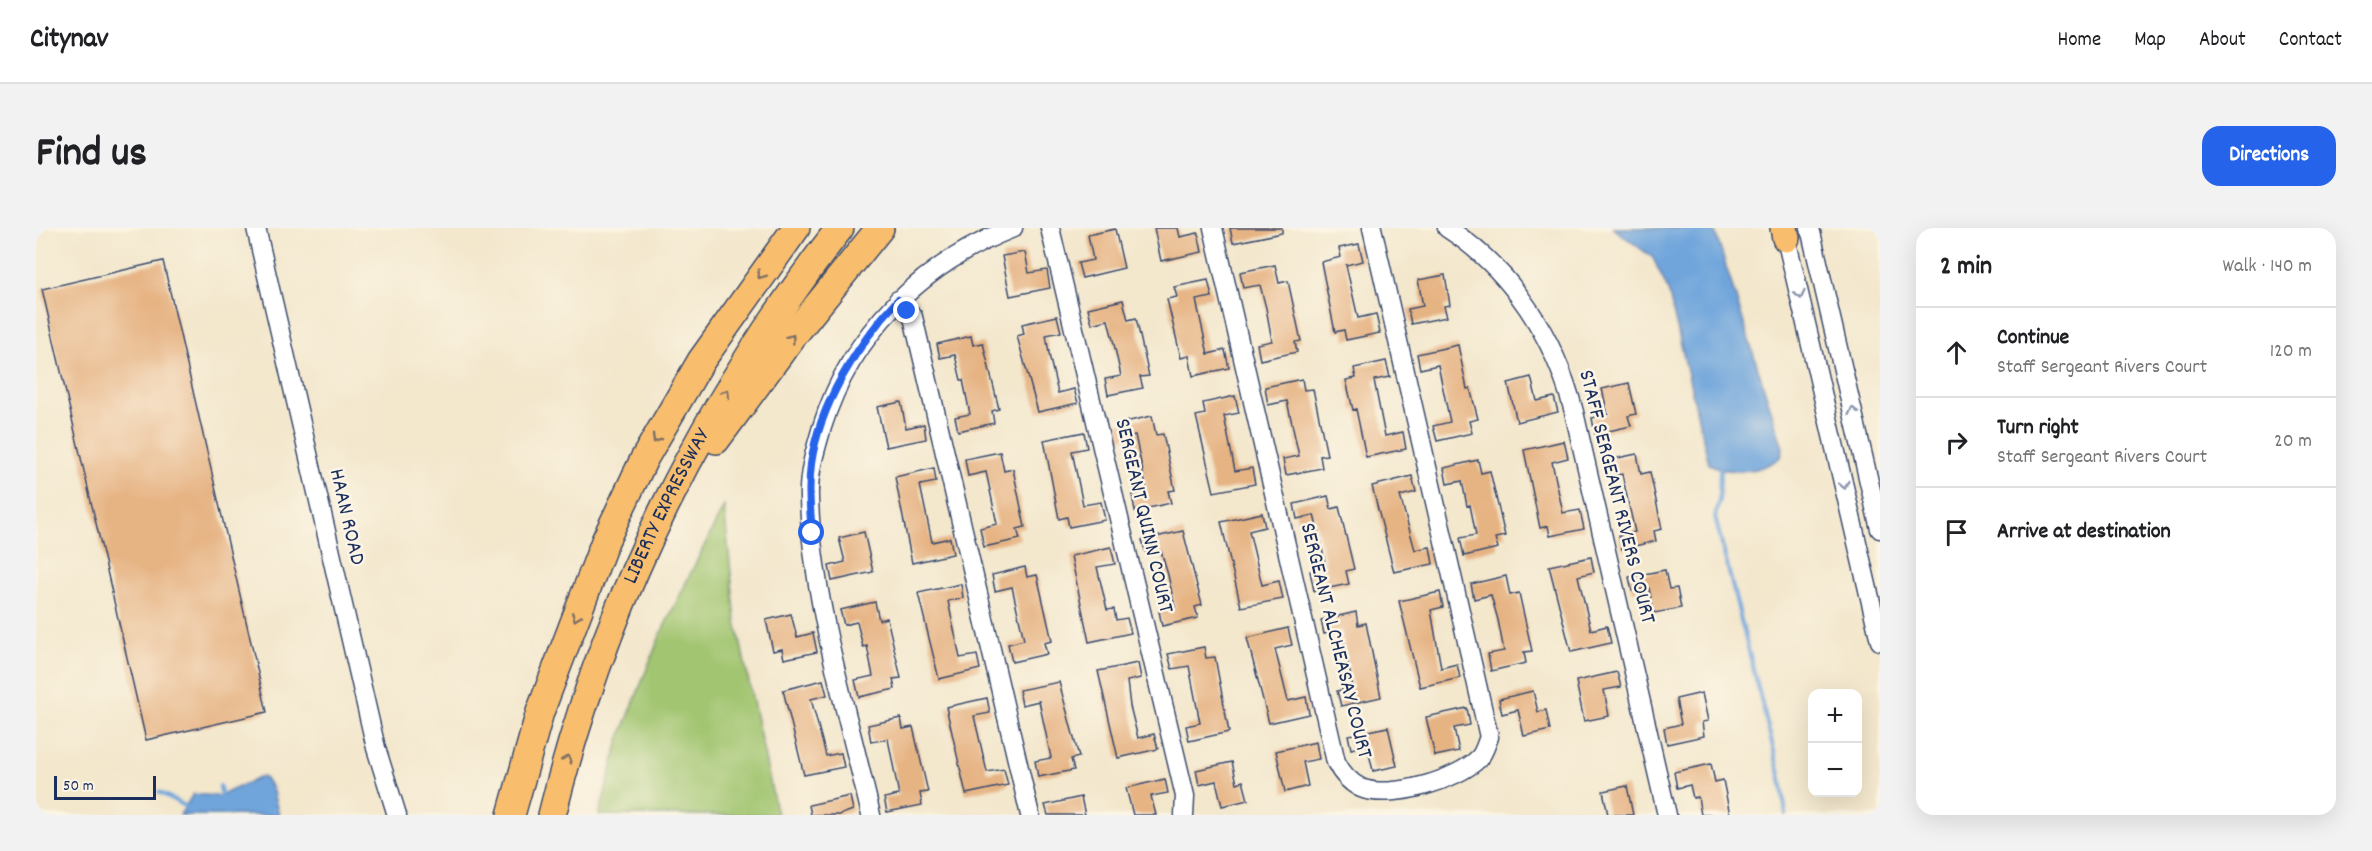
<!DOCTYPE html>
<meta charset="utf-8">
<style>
:root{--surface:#fff;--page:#f2f2f2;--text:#202124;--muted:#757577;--line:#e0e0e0;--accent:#2563eb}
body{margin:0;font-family:Dekko,sans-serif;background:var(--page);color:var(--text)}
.controls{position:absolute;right:18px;bottom:18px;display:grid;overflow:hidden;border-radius:12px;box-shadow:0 6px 24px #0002}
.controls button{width:54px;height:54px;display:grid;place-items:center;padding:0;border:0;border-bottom:2px solid var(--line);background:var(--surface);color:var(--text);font:30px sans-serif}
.scale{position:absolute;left:18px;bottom:15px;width:102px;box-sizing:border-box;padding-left:6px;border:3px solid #1b2f5e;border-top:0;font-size:16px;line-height:21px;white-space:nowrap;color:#1b2f5e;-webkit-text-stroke:4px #fcf5e5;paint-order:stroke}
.stop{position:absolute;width:18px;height:18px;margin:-14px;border:4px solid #2563eb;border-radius:50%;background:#fff}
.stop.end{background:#2563eb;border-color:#fff;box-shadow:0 2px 6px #0008}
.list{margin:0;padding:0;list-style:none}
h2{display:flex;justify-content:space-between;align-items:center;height:78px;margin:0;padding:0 24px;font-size:26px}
h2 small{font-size:20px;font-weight:400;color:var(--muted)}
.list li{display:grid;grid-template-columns:39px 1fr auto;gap:18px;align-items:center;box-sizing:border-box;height:90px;padding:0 24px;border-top:2px solid var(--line)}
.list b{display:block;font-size:22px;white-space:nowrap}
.list p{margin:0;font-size:20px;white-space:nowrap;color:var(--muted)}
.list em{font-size:20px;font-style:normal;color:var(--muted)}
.icon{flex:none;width:33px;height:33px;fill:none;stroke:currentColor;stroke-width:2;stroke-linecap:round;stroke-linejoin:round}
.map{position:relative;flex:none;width:1844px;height:587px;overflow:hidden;border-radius:18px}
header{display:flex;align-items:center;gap:36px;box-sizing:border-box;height:84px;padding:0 30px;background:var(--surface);border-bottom:2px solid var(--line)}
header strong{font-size:28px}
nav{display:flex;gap:33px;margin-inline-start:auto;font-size:21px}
.intro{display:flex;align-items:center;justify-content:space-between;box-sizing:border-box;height:144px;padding:0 36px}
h1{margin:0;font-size:42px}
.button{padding:15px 27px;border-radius:18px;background:var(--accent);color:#fff;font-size:21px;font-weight:700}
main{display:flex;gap:36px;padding:0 36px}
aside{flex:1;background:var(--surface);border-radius:18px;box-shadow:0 6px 24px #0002}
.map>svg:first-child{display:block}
.green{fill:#a1c56f;stroke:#5e7a66;stroke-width:1.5}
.water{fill:#6fa5dc;stroke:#456a9d;stroke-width:1.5}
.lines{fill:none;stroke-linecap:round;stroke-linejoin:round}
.stream{stroke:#6fa5dc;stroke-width:4}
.building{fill:#e6b383}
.minor-casing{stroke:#3b4b6e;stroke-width:21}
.highway-casing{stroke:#3b4b6e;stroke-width:30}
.minor{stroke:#fff;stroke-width:18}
.highway{stroke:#f9be6d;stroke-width:27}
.oneway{stroke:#7f6f65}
.oneway2{stroke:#8d97ae}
.route{stroke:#2563eb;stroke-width:8}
.labels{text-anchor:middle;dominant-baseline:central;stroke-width:5;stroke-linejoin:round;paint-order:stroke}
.street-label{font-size:22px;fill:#1b2f5e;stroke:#fcf5e5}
</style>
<header>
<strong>Citynav</strong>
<nav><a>Home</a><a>Map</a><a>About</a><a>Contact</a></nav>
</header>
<div class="intro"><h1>Find us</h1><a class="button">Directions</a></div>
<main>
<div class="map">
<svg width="1844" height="587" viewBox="0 0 1844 587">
<rect width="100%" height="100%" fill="#fcf5e5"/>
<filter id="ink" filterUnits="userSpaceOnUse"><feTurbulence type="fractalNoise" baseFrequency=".0167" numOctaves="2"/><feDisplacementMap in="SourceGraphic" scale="12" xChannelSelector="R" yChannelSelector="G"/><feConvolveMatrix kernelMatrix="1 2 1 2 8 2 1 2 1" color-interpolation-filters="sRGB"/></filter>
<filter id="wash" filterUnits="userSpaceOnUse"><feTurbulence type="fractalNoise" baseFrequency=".008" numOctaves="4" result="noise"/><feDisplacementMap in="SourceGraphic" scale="24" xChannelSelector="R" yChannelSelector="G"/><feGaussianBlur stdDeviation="1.35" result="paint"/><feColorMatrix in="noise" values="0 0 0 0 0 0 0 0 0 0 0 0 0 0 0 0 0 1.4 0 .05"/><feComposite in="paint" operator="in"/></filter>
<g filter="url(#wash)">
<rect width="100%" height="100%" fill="#f3e7cc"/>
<path class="green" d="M 688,278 L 700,393 L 741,587 L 563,587 L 583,512 L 625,405 Z"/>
<path class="water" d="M 1577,0 L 1678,0 L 1747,220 L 1745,229 C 1724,245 1696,247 1673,236 L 1632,62 L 1617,30 Z
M 227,548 L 236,560 L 243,587 L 144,587 L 157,566 L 183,568 Z"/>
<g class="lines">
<path class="stream" d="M 1684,241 L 1683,274 L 1679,289 L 1745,551 L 1750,587
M 184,558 L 185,567
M 123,564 L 149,578"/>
</g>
<g id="blocks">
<path class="building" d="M 1118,0 L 1142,0 L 1144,9 L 1162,5 L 1166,24 L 1125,33 Z
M 1194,0 L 1246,0 L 1246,5 L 1197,15 Z
M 1079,1 L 1088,40 L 1046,50 L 1042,35 L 1057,32 L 1052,7 Z
M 1323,16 L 1327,33 L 1310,37 L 1322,90 L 1340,86 L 1344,105 L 1310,112 L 1308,102 L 1299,104 L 1285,34 L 1305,29 L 1303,20 Z
M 989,24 L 993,45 L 1011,42 L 1014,60 L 974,68 L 966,28 Z
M 127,33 L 231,484 L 110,512 L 6,61 Z
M 1239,37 L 1243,55 L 1252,53 L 1265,113 L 1259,114 L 1261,124 L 1224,132 L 1221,116 L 1236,113 L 1230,80 L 1224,57 L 1207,60 L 1204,44 Z
M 1409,47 L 1414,77 L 1408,78 L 1411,89 L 1375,96 L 1372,81 L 1387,78 L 1382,52 Z
M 1172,52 L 1176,69 L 1160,72 L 1172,126 L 1189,122 L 1193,140 L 1157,148 L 1153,128 L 1145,130 L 1131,71 L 1141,69 L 1138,59 Z
M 1087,72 L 1092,92 L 1100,90 L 1113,148 L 1104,149 L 1107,160 L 1072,167 L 1069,151 L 1085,148 L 1078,116 L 1072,92 L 1056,96 L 1052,80 Z
M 1021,88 L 1025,104 L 1010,107 L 1014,131 L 1022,165 L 1038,161 L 1042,175 L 1002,184 L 981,108 L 988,106 L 986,96 Z
M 935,108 L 937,117 L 947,115 L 963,181 L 956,183 L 958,195 L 922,203 L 919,189 L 934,186 L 927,152 L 925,152 L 919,127 L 904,130 L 901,116 Z
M 1422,117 L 1431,161 L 1434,160 L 1442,191 L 1433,193 L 1436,205 L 1401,213 L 1397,198 L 1414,194 L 1402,137 L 1384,141 L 1381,126 Z
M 1350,133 L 1354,149 L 1338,152 L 1349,208 L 1367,204 L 1370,221 L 1330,229 L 1320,181 L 1317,182 L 1310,152 L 1320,150 L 1318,140 Z
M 1495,149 L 1501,173 L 1518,169 L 1522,184 L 1481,194 L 1472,155 Z
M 1266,151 L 1268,162 L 1277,161 L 1291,227 L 1284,228 L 1286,240 L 1250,247 L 1247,231 L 1263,228 L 1251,173 L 1232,177 L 1229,159 Z
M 1593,155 L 1600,186 L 1592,188 L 1595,198 L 1559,206 L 1556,190 L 1572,186 L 1566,161 Z
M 1199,168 L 1203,185 L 1188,188 L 1199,243 L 1216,240 L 1219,256 L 1178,264 L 1160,188 L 1169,186 L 1167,175 Z
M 865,174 L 870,200 L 888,196 L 890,211 L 850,219 L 841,179 Z
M 1116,188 L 1120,207 L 1127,206 L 1139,262 L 1132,263 L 1135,275 L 1099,283 L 1096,267 L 1111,263 L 1099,207 L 1083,211 L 1080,196 Z
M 1048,204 L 1051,220 L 1036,223 L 1047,277 L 1065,274 L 1069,292 L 1033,299 L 1031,289 L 1023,291 L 1008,212 Z
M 1528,213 L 1532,230 L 1516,234 L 1527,285 L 1544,282 L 1548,301 L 1514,308 L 1512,298 L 1504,300 L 1488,222 Z
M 964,224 L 968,243 L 977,241 L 989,299 L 981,301 L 984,311 L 948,319 L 944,300 L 961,296 L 955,267 L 950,244 L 932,248 L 929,231 Z
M 1601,226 L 1605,246 L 1614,244 L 1626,301 L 1618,303 L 1620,313 L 1586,321 L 1583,308 L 1599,304 L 1586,246 L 1570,249 L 1567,233 Z
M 1442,232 L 1445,245 L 1454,243 L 1469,308 L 1459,310 L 1462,320 L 1428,328 L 1424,310 L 1440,307 L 1434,277 L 1431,278 L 1426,253 L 1411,256 L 1408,240 Z
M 898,240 L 900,254 L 884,257 L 896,314 L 914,310 L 917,326 L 876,335 L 859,249 Z
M 1376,248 L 1380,264 L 1364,268 L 1379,322 L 1394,319 L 1397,336 L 1358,344 L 1336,258 Z
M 1292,268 L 1295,281 L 1303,279 L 1318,341 L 1310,343 L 1313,356 L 1278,363 L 1274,343 L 1290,340 L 1284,311 L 1278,287 L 1261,291 L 1258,276 Z
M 1226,285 L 1229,299 L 1213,303 L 1226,357 L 1243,353 L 1247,371 L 1205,379 L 1185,294 Z
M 1147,303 L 1166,377 L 1159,379 L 1162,390 L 1126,398 L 1123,383 L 1139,379 L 1132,347 L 1125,323 L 1110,326 L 1106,312 Z
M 828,304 L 837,344 L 796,353 L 793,338 L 809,334 L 803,310 Z
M 1075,319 L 1079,336 L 1061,339 L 1071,382 L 1078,381 L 1080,392 L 1091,390 L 1095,405 L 1053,414 L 1035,328 Z
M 1555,329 L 1558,344 L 1542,348 L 1555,402 L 1571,398 L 1575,415 L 1535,424 L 1513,338 Z
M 989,339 L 991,349 L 1001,347 L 1016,413 L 1008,415 L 1011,426 L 976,434 L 972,416 L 988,412 L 976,359 L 959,363 L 956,347 Z
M 1629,342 L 1633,361 L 1641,360 L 1645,380 L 1618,385 L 1613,360 L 1596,363 L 1593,349 Z
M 1470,348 L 1474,367 L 1483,365 L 1496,423 L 1488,424 L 1490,435 L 1455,443 L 1452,426 L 1468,423 L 1462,392 L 1455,367 L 1438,371 L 1435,356 Z
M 925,356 L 927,370 L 912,373 L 924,430 L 941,427 L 944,441 L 903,451 L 882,365 Z
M 1404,364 L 1407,379 L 1395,382 L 1405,440 L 1421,436 L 1424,450 L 1384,459 L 1363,373 Z
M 839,374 L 843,392 L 851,390 L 865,450 L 857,451 L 859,461 L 823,469 L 819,452 L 837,448 L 831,418 L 827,419 L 821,394 L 808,397 L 804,382 Z
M 1320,384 L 1322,397 L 1330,395 L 1345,469 L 1305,478 L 1301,463 L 1317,459 L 1305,402 L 1288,406 L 1285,392 Z
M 755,386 L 761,409 L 777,405 L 781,424 L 748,431 L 746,421 L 737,423 L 730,392 Z
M 1252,400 L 1256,417 L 1239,421 L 1252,473 L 1270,469 L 1273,486 L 1233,495 L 1211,410 Z
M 1168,419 L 1170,430 L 1179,429 L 1193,504 L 1153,513 L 1150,498 L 1164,495 L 1153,438 L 1136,441 L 1132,426 Z
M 1102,435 L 1105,450 L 1091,453 L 1094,478 L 1102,510 L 1118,506 L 1122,521 L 1082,530 L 1062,443 Z
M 1581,444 L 1585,459 L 1568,462 L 1573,488 L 1548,493 L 1540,453 Z
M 787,452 L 791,467 L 775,471 L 790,528 L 805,525 L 808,539 L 768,547 L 747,462 Z
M 1023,454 L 1043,529 L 1035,531 L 1038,542 L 1002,549 L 999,533 L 1015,530 L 1003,473 L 986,477 L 983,462 Z
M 1497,463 L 1502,484 L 1510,482 L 1514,502 L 1488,508 L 1482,482 L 1466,486 L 1463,471 Z
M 1666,465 L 1672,493 L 1666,494 L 1668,508 L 1631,516 L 1628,500 L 1645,496 L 1640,471 Z
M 951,470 L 954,485 L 938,488 L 951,544 L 968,541 L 972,557 L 930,566 L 910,479 Z
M 1431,480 L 1434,497 L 1418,500 L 1423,523 L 1399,528 L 1390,489 Z
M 865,490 L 867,501 L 877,499 L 892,564 L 884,565 L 886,577 L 851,584 L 848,570 L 863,567 L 852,511 L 835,514 L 832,497 Z
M 1352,499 L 1361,538 L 1337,543 L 1331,517 L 1315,521 L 1312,507 Z
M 1280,514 L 1283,531 L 1267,534 L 1272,558 L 1249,564 L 1240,523 Z
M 1196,534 L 1201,555 L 1207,553 L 1212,572 L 1186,578 L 1180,553 L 1163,557 L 1160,542 Z
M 1675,536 L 1679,554 L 1687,552 L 1694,587 L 1665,587 L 1662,569 L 1657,570 L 1654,557 L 1641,560 L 1638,544 Z
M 1129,551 L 1132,565 L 1115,568 L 1120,587 L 1097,587 L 1090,560 Z
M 1591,558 L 1597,587 L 1572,587 L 1567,563 Z
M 814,568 L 817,582 L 803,587 L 775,587 L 773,577 Z
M 1045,569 L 1049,587 L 1012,587 L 1009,577 Z"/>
</g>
</g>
<g filter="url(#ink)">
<use href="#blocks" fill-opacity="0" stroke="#3b4b6e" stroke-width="1.5"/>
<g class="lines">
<g class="minor-casing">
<path id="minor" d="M 220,0 L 340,520 L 361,587
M 1014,0 L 1149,568 L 1148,587
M 1177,0 L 1300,534 C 1306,546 1313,554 1325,560 C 1354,572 1422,552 1443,530 C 1448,525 1450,516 1453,509 L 1336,0
M 1411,0 C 1476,42 1519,110 1538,184 L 1631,587
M 1774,0 L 1844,301
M 1750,10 L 1844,413
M 862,72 L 877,89 L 994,587
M 835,587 C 812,486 776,373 773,270 C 772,245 779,223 786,199 C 815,105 887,35 977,0"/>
</g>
<g class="highway-casing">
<g id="highway">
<path d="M 1748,0 L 1750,10"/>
<path d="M 680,212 L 756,109 L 844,0"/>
<path d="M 475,587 L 504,484 L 569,313 L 608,231 L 665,133 L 760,0"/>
<path id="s1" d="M 516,587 C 569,373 668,174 804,0"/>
</g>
</g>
<use href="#minor" class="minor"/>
<use href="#highway" class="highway"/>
</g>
<defs><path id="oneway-chevron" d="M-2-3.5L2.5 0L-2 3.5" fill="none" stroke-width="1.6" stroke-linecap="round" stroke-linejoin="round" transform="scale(1.5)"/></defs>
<g class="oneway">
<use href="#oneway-chevron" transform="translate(725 47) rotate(126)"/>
<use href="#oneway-chevron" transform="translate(755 110) rotate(-52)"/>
<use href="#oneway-chevron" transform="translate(690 165) rotate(-59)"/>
<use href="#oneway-chevron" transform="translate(620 211) rotate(120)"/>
<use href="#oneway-chevron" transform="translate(540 389) rotate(111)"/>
<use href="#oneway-chevron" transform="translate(531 531) rotate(-72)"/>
</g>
<g class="oneway2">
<use href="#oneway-chevron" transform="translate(1764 67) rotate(77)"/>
<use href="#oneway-chevron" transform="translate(1817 183) rotate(-103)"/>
<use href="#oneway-chevron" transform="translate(1808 257) rotate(77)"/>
</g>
</g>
<g class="lines" filter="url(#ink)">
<path class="route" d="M 776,305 C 774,282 772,259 775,236 C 783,177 822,115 862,72 L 871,83"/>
</g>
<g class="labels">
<g class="street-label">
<text transform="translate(1580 269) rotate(76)">STAFF SERGEANT RIVERS COURT</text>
<text stroke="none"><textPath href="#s1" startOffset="330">LIBERTY EXPRESSWAY</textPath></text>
<text transform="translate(1107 288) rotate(77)">SERGEANT QUINN COURT</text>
<text transform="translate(310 289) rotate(77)">HAAN ROAD</text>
<text transform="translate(1299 413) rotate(76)">SERGEANT ALCHEASAY COURT</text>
</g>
</g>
</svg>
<div class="controls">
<button>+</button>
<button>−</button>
</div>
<div class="scale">50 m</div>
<div class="stop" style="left:776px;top:305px"></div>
<div class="stop end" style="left:871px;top:83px"></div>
</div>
<aside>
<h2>2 min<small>Walk · 140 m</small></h2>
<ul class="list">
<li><svg class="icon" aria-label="ahead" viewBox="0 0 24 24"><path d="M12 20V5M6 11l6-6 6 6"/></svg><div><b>Continue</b><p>Staff Sergeant Rivers Court</p></div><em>120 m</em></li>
<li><svg class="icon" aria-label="right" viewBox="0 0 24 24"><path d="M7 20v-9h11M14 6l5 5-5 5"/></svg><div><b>Turn right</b><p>Staff Sergeant Rivers Court</p></div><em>20 m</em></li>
<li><svg class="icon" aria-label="arrive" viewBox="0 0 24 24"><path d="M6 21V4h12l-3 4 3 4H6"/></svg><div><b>Arrive at destination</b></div></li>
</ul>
</aside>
</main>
